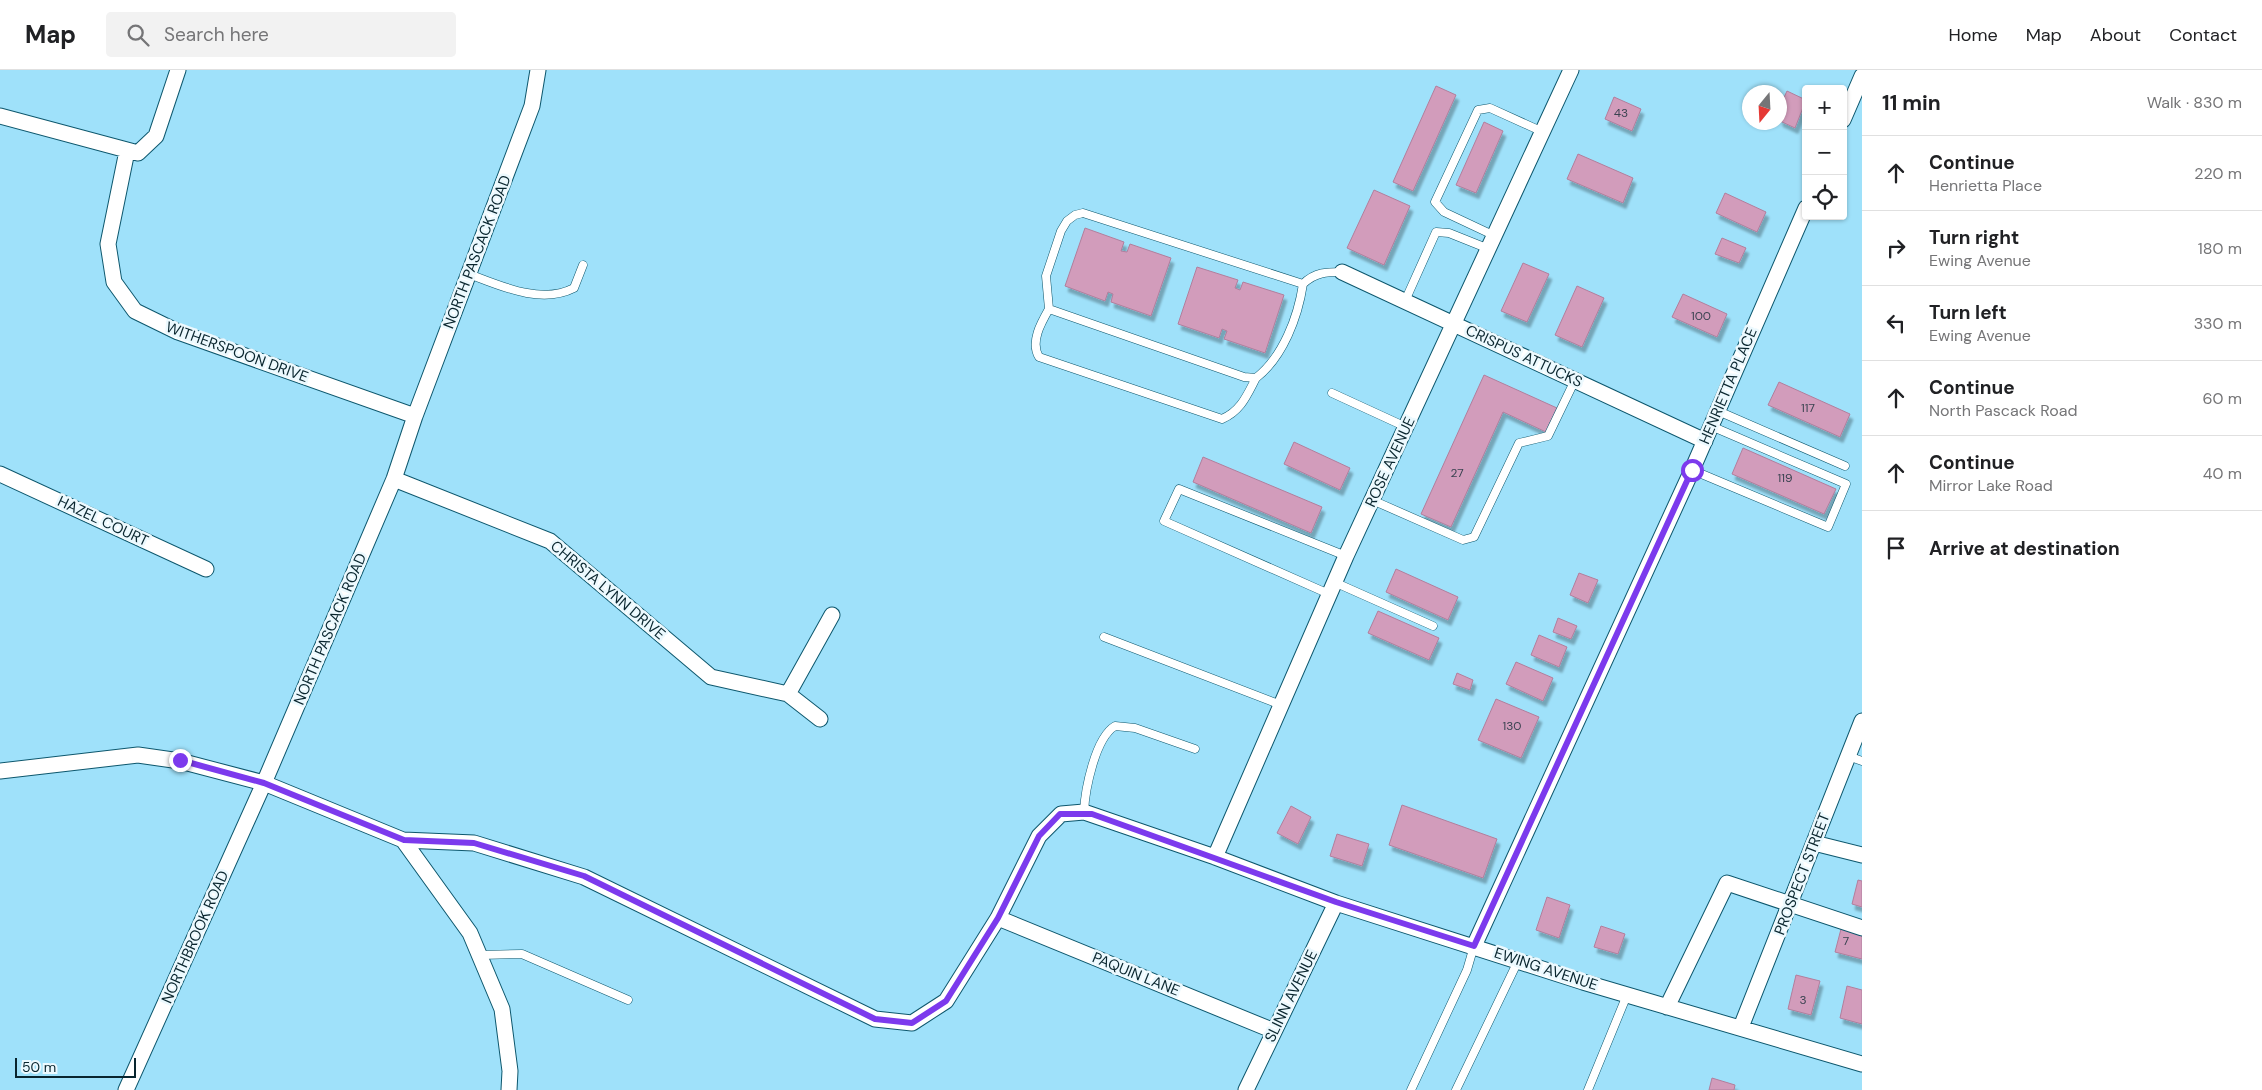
<!DOCTYPE html>
<meta charset="utf-8">
<style>
:root{--surface:#fff;--page:#f2f2f2;--text:#202124;--muted:#757577;--line:#e0e0e0}
body{margin:0;font-family:"DM Sans",sans-serif;background:var(--page);color:var(--text)}
.controls{position:absolute;right:15px;top:15px;display:grid;overflow:hidden;border-radius:5px;box-shadow:0 1px 4px #0004}
.controls button{width:45px;height:45px;display:grid;place-items:center;padding:0;border:0;border-bottom:1px solid var(--line);background:var(--surface);color:var(--text);font:25px sans-serif}
.compass{position:absolute;left:1742px;top:15px;width:45px;height:45px;border-radius:50%;background:var(--surface);box-shadow:0 1px 4px #0004;rotate:198deg}
.scale{position:absolute;left:15px;bottom:12px;width:121px;box-sizing:border-box;padding-left:5px;border:2px solid #09252e;border-top:0;font-size:14px;line-height:18px;white-space:nowrap;color:#09252e;-webkit-text-stroke:4px #ecf9fe;paint-order:stroke}
.stop{position:absolute;width:15px;height:15px;margin:-11px;border:4px solid #7c3aed;border-radius:50%;background:#fff}
.stop.end{background:#7c3aed;border-color:#fff;box-shadow:0 1px 5px #0008}
.list{margin:0;padding:0;list-style:none}
h2{display:flex;justify-content:space-between;align-items:center;height:65px;margin:0;padding:0 20px;font-size:21px}
h2 small{font-size:16px;font-weight:400;color:var(--muted)}
.list li{display:grid;grid-template-columns:32px 1fr auto;gap:15px;align-items:center;box-sizing:border-box;height:75px;padding:0 20px;border-top:1px solid var(--line)}
.list b{display:block;font-size:19px;white-space:nowrap}
.list p{margin:0;font-size:16px;white-space:nowrap;color:var(--muted)}
.list em{font-size:16px;font-style:normal;color:var(--muted)}
.icon{flex:none;width:28px;height:28px;fill:none;stroke:currentColor;stroke-width:2;stroke-linecap:round;stroke-linejoin:round}
.map{position:relative;flex:none;width:1862px;height:1020px;overflow:hidden}
header{display:flex;align-items:center;gap:30px;box-sizing:border-box;height:70px;padding:0 25px;background:var(--surface);border-bottom:1px solid var(--line)}
header strong{font-size:24px}
nav{display:flex;gap:28px;margin-inline-start:auto;font-size:18px}
.search{width:350px;height:45px;background:var(--page);display:flex;align-items:center;gap:12px;box-sizing:border-box;padding:0 18px;border-radius:5px;color:var(--muted);font-size:19px}
main{display:flex}
aside{flex:1;background:var(--surface)}
.map>svg:first-child{display:block}
.building{fill:#d29cbb;stroke:#b17e9c;filter:url(#shadow)}
.lines{fill:none;stroke-linecap:round;stroke-linejoin:round}
.service-casing{stroke:#0d576d;stroke-width:9}
.minor-casing{stroke:#0d576d;stroke-width:17}
.service{stroke:#fff;stroke-width:8}
.minor{stroke:#fff;stroke-width:15}
.route{stroke:#7c3aed;stroke-width:6}
.labels{text-anchor:middle;dominant-baseline:central;stroke-width:5;stroke-linejoin:round;paint-order:stroke}
.number-label{font-size:12px;fill:#3b4351}
.street-label{font-size:15px;fill:#09252e;stroke:#ecf9fe}
</style>
<header>
<strong>Map</strong>
<div class="search"><svg class="icon" aria-label="search" viewBox="0 0 24 24"><circle cx="10" cy="10" r="6"/><path d="M15 15l6 6"/></svg>Search here</div>
<nav><a>Home</a><a>Map</a><a>About</a><a>Contact</a></nav>
</header>
<main>
<div class="map">
<svg width="1862" height="1020" viewBox="0 0 1862 1020">
<defs>
<filter id="shadow"><feDropShadow dx="3" dy="5.5" stdDeviation="1" flood-color="#0004"/></filter>
</defs>
<rect width="100%" height="100%" fill="#9fe1fa"/>
<path class="building" d="M 1436,16 L 1456,25 L 1413,121 L 1393,112 Z
M 1787,21 L 1806,30 L 1795,58 L 1780,51 L 1780,36 Z
M 1614,27 L 1641,39 L 1632,61 L 1605,49 Z
M 1484,52 L 1503,61 L 1476,123 L 1456,115 Z
M 1578,84 L 1633,108 L 1623,133 L 1567,109 Z
M 1374,120 L 1410,136 L 1384,195 L 1347,178 Z
M 1725,123 L 1766,142 L 1757,162 L 1716,143 Z
M 1085,158 L 1124,172 L 1121,181 L 1127,182 L 1130,174 L 1171,188 L 1151,246 L 1111,232 L 1113,224 L 1108,222 L 1105,231 L 1065,216 Z
M 1722,168 L 1746,178 L 1739,193 L 1715,184 Z
M 1523,193 L 1549,204 L 1527,252 L 1501,241 Z
M 1197,197 L 1238,210 L 1235,218 L 1240,220 L 1243,212 L 1284,225 L 1265,283 L 1224,269 L 1227,261 L 1222,259 L 1219,268 L 1178,254 Z
M 1577,216 L 1604,228 L 1582,277 L 1555,265 Z
M 1683,224 L 1727,244 L 1717,267 L 1672,247 Z
M 1484,305 L 1557,338 L 1546,362 L 1503,342 L 1451,457 L 1421,444 Z
M 1779,312 L 1850,344 L 1840,367 L 1768,335 Z
M 1294,372 L 1350,398 L 1340,420 L 1284,394 Z
M 1743,378 L 1836,419 L 1824,444 L 1732,404 Z
M 1203,387 L 1322,437 L 1311,463 L 1193,412 Z
M 1396,499 L 1458,527 L 1448,550 L 1386,522 Z
M 1579,503 L 1598,510 L 1588,533 L 1570,525 Z
M 1378,541 L 1439,568 L 1429,590 L 1368,563 Z
M 1558,548 L 1577,556 L 1571,569 L 1553,562 Z
M 1539,565 L 1567,577 L 1559,597 L 1531,585 Z
M 1516,592 L 1553,608 L 1543,631 L 1506,614 Z
M 1457,603 L 1473,610 L 1470,620 L 1453,614 Z
M 1496,629 L 1539,647 L 1521,688 L 1478,670 Z
M 1402,735 L 1497,769 L 1483,808 L 1389,775 Z
M 1291,736 L 1311,747 L 1298,774 L 1277,763 Z
M 1337,764 L 1369,774 L 1362,796 L 1330,786 Z
M 1858,810 L 1862,811 L 1862,837 L 1852,834 Z
M 1547,827 L 1570,835 L 1559,868 L 1536,860 Z
M 1601,856 L 1625,864 L 1618,884 L 1594,877 Z
M 1841,859 L 1862,864 L 1862,889 L 1835,882 Z
M 1796,905 L 1820,911 L 1811,945 L 1788,939 Z
M 1847,916 L 1862,920 L 1862,954 L 1840,948 Z
M 1712,1008 L 1735,1015 L 1734,1020 L 1709,1020 Z"/>
<g class="lines">
<g class="service-casing">
<path id="service" d="M 1495,166 L 1444,142 L 1435,132 L 1478,40 L 1490,38 L 1543,62
M 469,204 C 501,216 541,235 574,218 L 583,195
M 1303,214 C 1298,247 1283,287 1256,308 L 1244,307 L 1049,239 L 1046,206 L 1061,161 L 1067,151 L 1075,145 L 1083,143 L 1303,214 C 1315,202 1327,202 1342,202
M 1405,231 L 1436,162 L 1449,163 L 1489,179
M 1049,239 C 1041,253 1030,272 1039,287 L 1222,349 C 1241,341 1247,325 1256,308
M 1332,323 L 1406,357
M 1718,341 L 1845,396
M 1692,400 L 1828,457 L 1846,414 L 1711,356
M 1372,430 L 1463,470 L 1474,467 L 1519,373 L 1548,366 L 1575,310
M 1334,512 L 1433,556
M 1329,524 L 1164,451 L 1179,419 L 1346,486
M 1104,567 L 1281,635
M 1848,686 L 1862,691
M 1084,742 C 1085,720 1095,668 1115,656 L 1135,658 L 1195,679
M 480,885 L 522,884 L 628,930
M 1411,1020 L 1467,900 L 1474,876
M 1456,1020 L 1518,891
M 1588,1020 L 1627,925"/>
</g>
<g class="minor-casing">
<path id="minor" d="M 0,46 L 138,83 L 156,66 L 178,0
M 1843,50 L 1862,6
M 127,81 L 108,174 L 114,212 L 135,241 L 178,262 L 415,346
M 1342,202 L 1705,371
M 0,404 L 206,499
M 394,409 L 550,471 L 711,607 L 788,624 L 820,649
M 788,624 L 832,545
M 0,701 L 138,685 L 180,691 L 264,713 L 403,770 L 470,863 L 502,939 L 510,1001 L 509,1020
M 403,770 L 474,773 L 584,807 L 875,949 L 912,953 L 946,931 L 998,848 L 1039,766 L 1061,744 L 1084,742 L 1215,787 L 1336,833 L 1583,912 L 1862,994
M 1814,773 L 1862,785
M 1215,787 L 1346,486 L 1571,0
M 998,848 L 1274,961
M 1474,876 L 1692,400 L 1806,138
M 1667,937 L 1727,813 L 1862,858
M 1741,957 L 1862,651
M 126,1020 L 264,713 L 394,409 L 415,346 L 532,36 L 538,0
M 1246,1020 L 1336,833"/>
</g>
<use href="#service" class="service"/>
<use href="#minor" class="minor"/>
</g>
<g class="lines">
<path class="route" d="M 180,690 L 264,713 L 404,770 L 474,773 L 584,806 L 875,949 L 912,953 L 946,931 L 998,848 L 1039,766 L 1060,744 L 1092,744 L 1336,832 L 1474,876 L 1692,400"/>
</g>
<g class="labels">
<g class="number-label">
<text x="1621" y="43">43</text>
<text x="1701" y="246">100</text>
<text x="1808" y="338">117</text>
<text x="1457" y="403">27</text>
<text x="1785" y="408">119</text>
<text x="1512" y="656">130</text>
<text x="1846" y="871">7</text>
<text x="1803" y="930">3</text>
</g>
<g class="street-label">
<text transform="translate(477 182) rotate(-69)">NORTH PASCACK ROAD</text>
<text transform="translate(237 282) rotate(20)">WITHERSPOON DRIVE</text>
<text transform="translate(1524 286) rotate(25)">CRISPUS ATTUCKS</text>
<text transform="translate(1728 316) rotate(-67)">HENRIETTA PLACE</text>
<text transform="translate(1390 392) rotate(-65)">ROSE AVENUE</text>
<text transform="translate(103 451) rotate(25)">HAZEL COURT</text>
<text transform="translate(608 520) rotate(40)">CHRISTA LYNN DRIVE</text>
<text transform="translate(330 559) rotate(-67)">NORTH PASCACK ROAD</text>
<text transform="translate(1802 804) rotate(-69)">PROSPECT STREET</text>
<text transform="translate(195 867) rotate(-66)">NORTHBROOK ROAD</text>
<text transform="translate(1546 899) rotate(18)">EWING AVENUE</text>
<text transform="translate(1136 904) rotate(22)">PAQUIN LANE</text>
<text transform="translate(1291 926) rotate(-64)">SLINN AVENUE</text>
</g>
</g>
</svg>
<div class="controls">
<button>+</button>
<button>−</button>
<button><svg class="icon" aria-label="locate" viewBox="0 0 24 24"><circle cx="12" cy="12" r="6"/><path d="M12 2v4M12 18v4M2 12h4M18 12h4"/></svg></button>
</div>
<svg class="compass" viewBox="-18 -18 36 36"><path d="M0-13l5 13h-10z" fill="#e53935"/><path d="M0 13l5-13h-10z" fill="#757577"/></svg>
<div class="scale">50 m</div>
<div class="stop" style="left:1692px;top:400px"></div>
<div class="stop end" style="left:180px;top:690px"></div>
</div>
<aside>
<h2>11 min<small>Walk · 830 m</small></h2>
<ul class="list">
<li><svg class="icon" aria-label="ahead" viewBox="0 0 24 24"><path d="M12 20V5M6 11l6-6 6 6"/></svg><div><b>Continue</b><p>Henrietta Place</p></div><em>220 m</em></li>
<li><svg class="icon" aria-label="right" viewBox="0 0 24 24"><path d="M7 20v-9h11M14 6l5 5-5 5"/></svg><div><b>Turn right</b><p>Ewing Avenue</p></div><em>180 m</em></li>
<li><svg class="icon" aria-label="left" viewBox="0 0 24 24"><path d="M17 20v-9H6M10 6l-5 5 5 5"/></svg><div><b>Turn left</b><p>Ewing Avenue</p></div><em>330 m</em></li>
<li><svg class="icon" aria-label="ahead" viewBox="0 0 24 24"><path d="M12 20V5M6 11l6-6 6 6"/></svg><div><b>Continue</b><p>North Pascack Road</p></div><em>60 m</em></li>
<li><svg class="icon" aria-label="ahead" viewBox="0 0 24 24"><path d="M12 20V5M6 11l6-6 6 6"/></svg><div><b>Continue</b><p>Mirror Lake Road</p></div><em>40 m</em></li>
<li><svg class="icon" aria-label="arrive" viewBox="0 0 24 24"><path d="M6 21V4h12l-3 4 3 4H6"/></svg><div><b>Arrive at destination</b></div></li>
</ul>
</aside>
</main>
